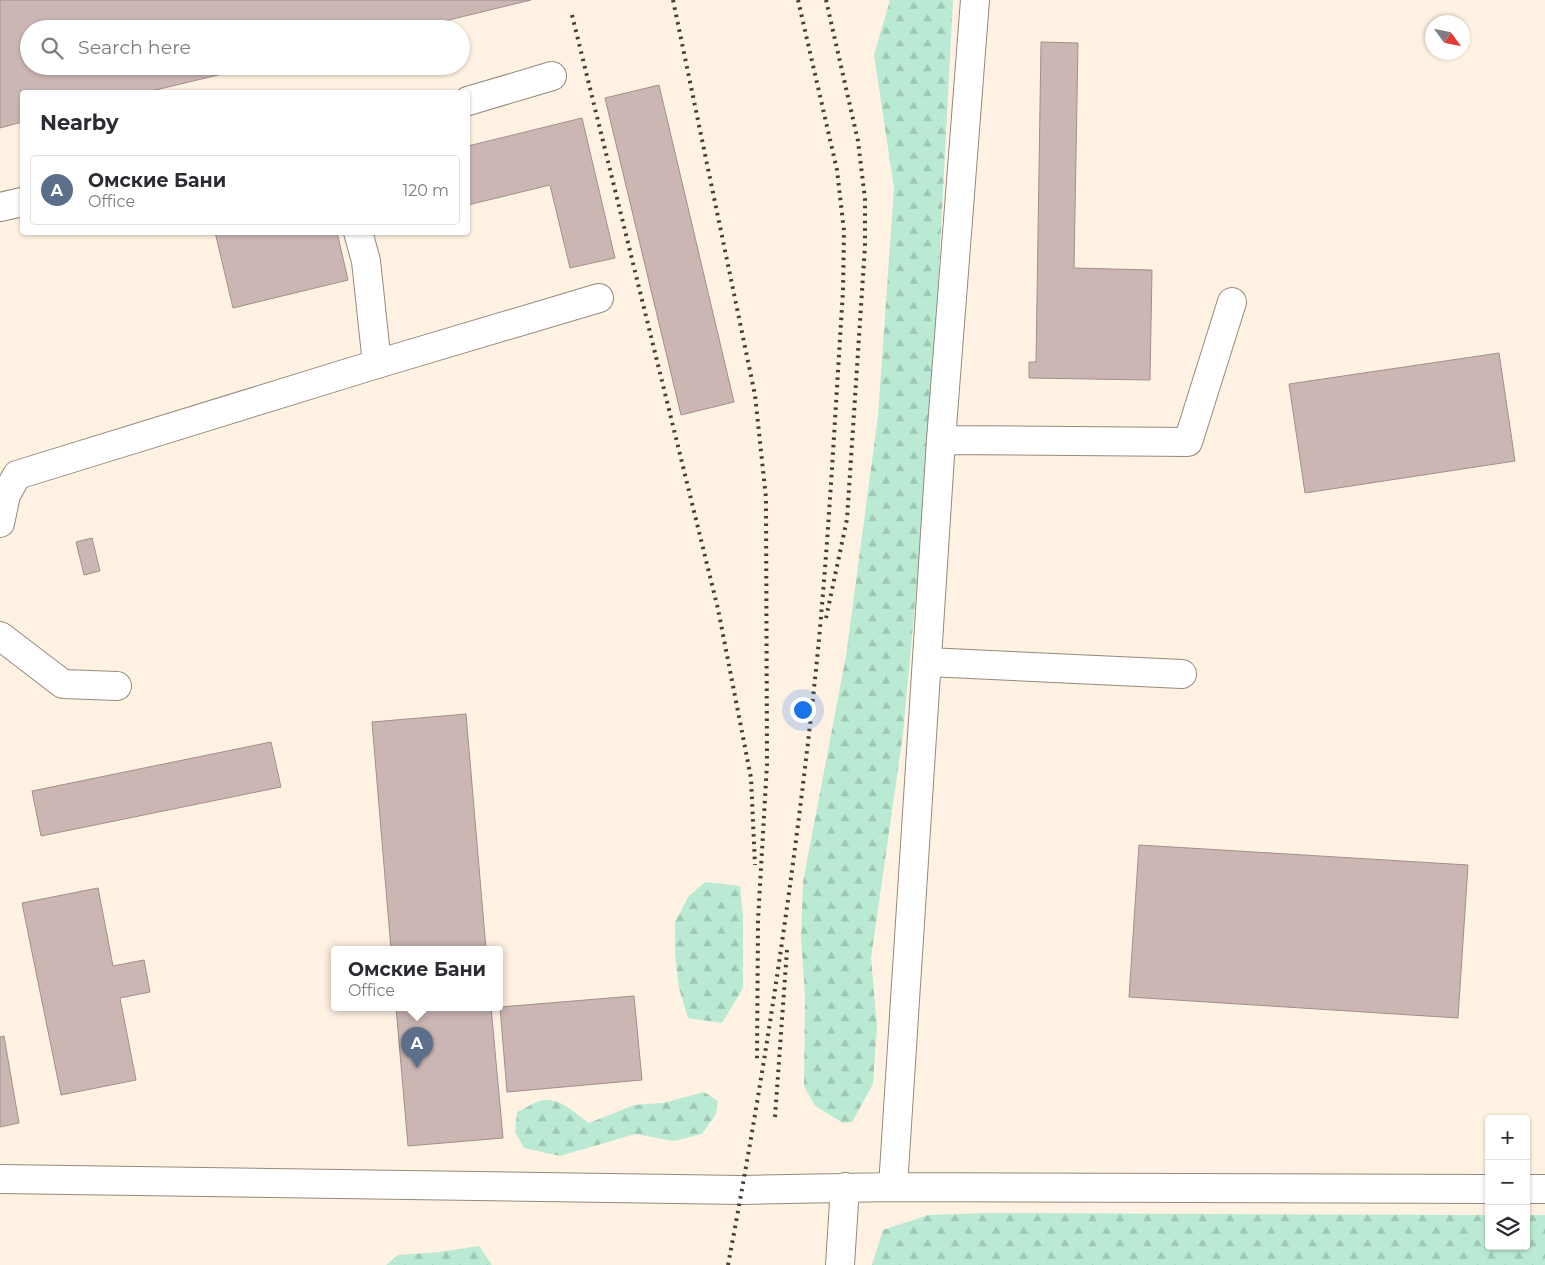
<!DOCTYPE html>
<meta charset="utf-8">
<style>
:root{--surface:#fff;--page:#f2f2f3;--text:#2b2b33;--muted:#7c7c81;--line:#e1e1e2;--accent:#2e865a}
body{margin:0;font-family:Montserrat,sans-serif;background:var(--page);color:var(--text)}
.controls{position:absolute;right:15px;bottom:15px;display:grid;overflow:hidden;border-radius:5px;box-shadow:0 1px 4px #0004}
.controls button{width:45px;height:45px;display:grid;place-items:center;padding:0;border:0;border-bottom:1px solid var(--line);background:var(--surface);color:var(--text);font:25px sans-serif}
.compass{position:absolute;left:1425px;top:15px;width:45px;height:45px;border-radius:50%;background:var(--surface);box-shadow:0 1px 4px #0004;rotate:123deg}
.you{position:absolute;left:802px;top:709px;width:18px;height:18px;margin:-12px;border:4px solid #fff;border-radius:50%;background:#1a73e8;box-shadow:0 0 0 8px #1a73e833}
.badge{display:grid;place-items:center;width:32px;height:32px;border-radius:50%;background:var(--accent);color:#fff;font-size:16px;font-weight:700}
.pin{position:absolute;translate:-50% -41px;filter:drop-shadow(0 1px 2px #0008)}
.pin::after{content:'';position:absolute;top:26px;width:18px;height:15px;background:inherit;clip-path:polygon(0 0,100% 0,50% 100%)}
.popup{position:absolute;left:331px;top:946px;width:172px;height:65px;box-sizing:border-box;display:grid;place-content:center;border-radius:5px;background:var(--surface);filter:drop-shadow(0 1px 4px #0005);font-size:16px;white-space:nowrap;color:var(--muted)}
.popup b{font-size:19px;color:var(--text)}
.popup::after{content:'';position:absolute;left:50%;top:100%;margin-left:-10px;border:10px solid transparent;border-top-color:var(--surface)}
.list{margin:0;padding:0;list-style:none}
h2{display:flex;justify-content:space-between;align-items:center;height:65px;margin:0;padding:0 20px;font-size:21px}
h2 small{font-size:16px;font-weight:400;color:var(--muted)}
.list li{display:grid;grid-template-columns:32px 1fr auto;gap:15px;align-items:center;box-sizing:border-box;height:70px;margin:0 10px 10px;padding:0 10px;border:1px solid var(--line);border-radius:5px}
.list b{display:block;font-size:19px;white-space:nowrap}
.list p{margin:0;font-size:16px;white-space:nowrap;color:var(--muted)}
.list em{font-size:16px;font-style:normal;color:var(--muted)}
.icon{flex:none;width:28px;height:28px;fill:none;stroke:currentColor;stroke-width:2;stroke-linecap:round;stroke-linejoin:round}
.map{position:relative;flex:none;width:1545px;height:1265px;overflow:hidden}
.search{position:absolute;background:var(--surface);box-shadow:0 1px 4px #0004;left:20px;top:20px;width:450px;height:55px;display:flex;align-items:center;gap:12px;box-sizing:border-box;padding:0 18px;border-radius:28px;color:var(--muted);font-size:19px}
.panel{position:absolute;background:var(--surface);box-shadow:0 1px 4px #0004;left:20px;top:90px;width:450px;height:145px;border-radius:5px}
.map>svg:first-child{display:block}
.forest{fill:url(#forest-firs)}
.building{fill:#cbb6b4;stroke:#a28e8c}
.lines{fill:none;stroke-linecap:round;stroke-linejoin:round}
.minor-casing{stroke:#94897b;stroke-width:30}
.minor{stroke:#fff;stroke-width:28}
.rail{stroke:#453f38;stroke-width:4;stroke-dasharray:2.5 5;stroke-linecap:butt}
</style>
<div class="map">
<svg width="1545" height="1265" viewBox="0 0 1545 1265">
<defs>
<pattern id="forest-firs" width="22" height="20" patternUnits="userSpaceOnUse" patternTransform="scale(1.25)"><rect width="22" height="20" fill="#baead3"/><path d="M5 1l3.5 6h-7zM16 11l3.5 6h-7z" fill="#9fc8b4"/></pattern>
</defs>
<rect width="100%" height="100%" fill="#fff2e3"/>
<path class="forest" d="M 890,0 L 953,0 L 930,440 L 903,734 L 871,958 L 877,1026 L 873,1084 L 852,1122 L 843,1123 L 815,1106 L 804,1086 L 805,996 L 801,938 L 803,882 L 846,656 L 878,416 L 894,188 L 874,55 Z
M 705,882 L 740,886 L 743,916 L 743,988 L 722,1023 L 688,1018 L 679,988 L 675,954 L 675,922 L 688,897 Z
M 704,1092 L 718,1101 L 716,1114 L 702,1134 L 674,1141 L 635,1134 L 560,1156 L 524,1148 L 515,1132 L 517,1112 C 525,1109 535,1101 543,1100 C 562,1098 575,1114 589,1123 L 634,1105 L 663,1103 Z
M 988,1213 L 1489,1215 L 1489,1246 L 1526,1246 L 1526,1215 L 1545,1215 L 1545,1265 L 872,1265 L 883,1230 L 928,1215 Z
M 479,1246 L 492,1265 L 386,1265 L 398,1255 L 439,1252 Z"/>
<path class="building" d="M 0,0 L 531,0 L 412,29 L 29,29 L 29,66 L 256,66 L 147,92 L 22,92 L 22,122 L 0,128 Z
M 1041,42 L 1078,43 L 1074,268 L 1152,270 L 1150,380 L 1029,378 L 1029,362 L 1036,362 Z
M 659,85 L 734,402 L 681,415 L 605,98 Z
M 582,118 L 615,258 L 570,268 L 550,185 L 468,205 L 468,146 Z
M 215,232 L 337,232 L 348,280 L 233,308 Z
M 1499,353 L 1515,461 L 1305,493 L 1289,384 Z
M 92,538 L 100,571 L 84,575 L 76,542 Z
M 466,714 L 486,949 L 391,949 L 372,722 Z
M 271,742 L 281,787 L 41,836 L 32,791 Z
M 1139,845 L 1468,865 L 1458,1018 L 1129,997 Z
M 98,888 L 113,966 L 144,960 L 150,992 L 120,998 L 136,1080 L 61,1095 L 22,903 Z
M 634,996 L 642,1080 L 507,1092 L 500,1007 Z
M 396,1007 L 491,1007 L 503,1138 L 408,1146 Z
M 4,1036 L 19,1123 L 0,1127 L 0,1037 Z"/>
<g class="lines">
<g class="minor-casing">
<path id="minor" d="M 468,101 L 552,76
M 0,207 L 22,202
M 358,232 L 366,261 L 377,364
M 941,440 L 1188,442 L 1232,302
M 0,523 L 6,495 L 17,475 L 377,364 L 599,298
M 0,636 L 63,684 L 117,686
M 927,662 L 1182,674
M 0,1179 L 742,1190 L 893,1187 L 1489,1189
M 893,1187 L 941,440 L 975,0
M 1526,1189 L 1545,1189
M 840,1265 L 845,1187"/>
</g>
<use href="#minor" class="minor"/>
<path class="rail" d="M 673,0 L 755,395 L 766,498 L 767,764 L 758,920 L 757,1061
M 572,15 L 718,609 L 751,778 L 755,865
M 826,618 L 847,519 L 865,246 L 865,199 L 858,141 L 826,0
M 775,1117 L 787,950
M 728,1265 C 766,1065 796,863 817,660 C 829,538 835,414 843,291 L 844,231 L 837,170 L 798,0"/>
</g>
</svg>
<div class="controls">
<button>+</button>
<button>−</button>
<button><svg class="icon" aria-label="layers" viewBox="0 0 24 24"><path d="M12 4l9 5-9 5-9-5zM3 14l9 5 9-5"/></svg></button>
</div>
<svg class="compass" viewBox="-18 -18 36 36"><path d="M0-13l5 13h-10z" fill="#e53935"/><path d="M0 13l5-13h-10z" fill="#7c7c81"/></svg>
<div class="you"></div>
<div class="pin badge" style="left:417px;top:1068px;background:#5c6f8a">A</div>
<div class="popup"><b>Омские Бани</b>Office</div>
<div class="search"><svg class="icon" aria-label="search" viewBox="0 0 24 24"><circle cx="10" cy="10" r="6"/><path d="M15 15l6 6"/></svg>Search here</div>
<section class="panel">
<h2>Nearby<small></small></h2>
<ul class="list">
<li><span class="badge" style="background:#5c6f8a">A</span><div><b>Омские Бани</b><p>Office</p></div><em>120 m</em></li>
</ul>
</section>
</div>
